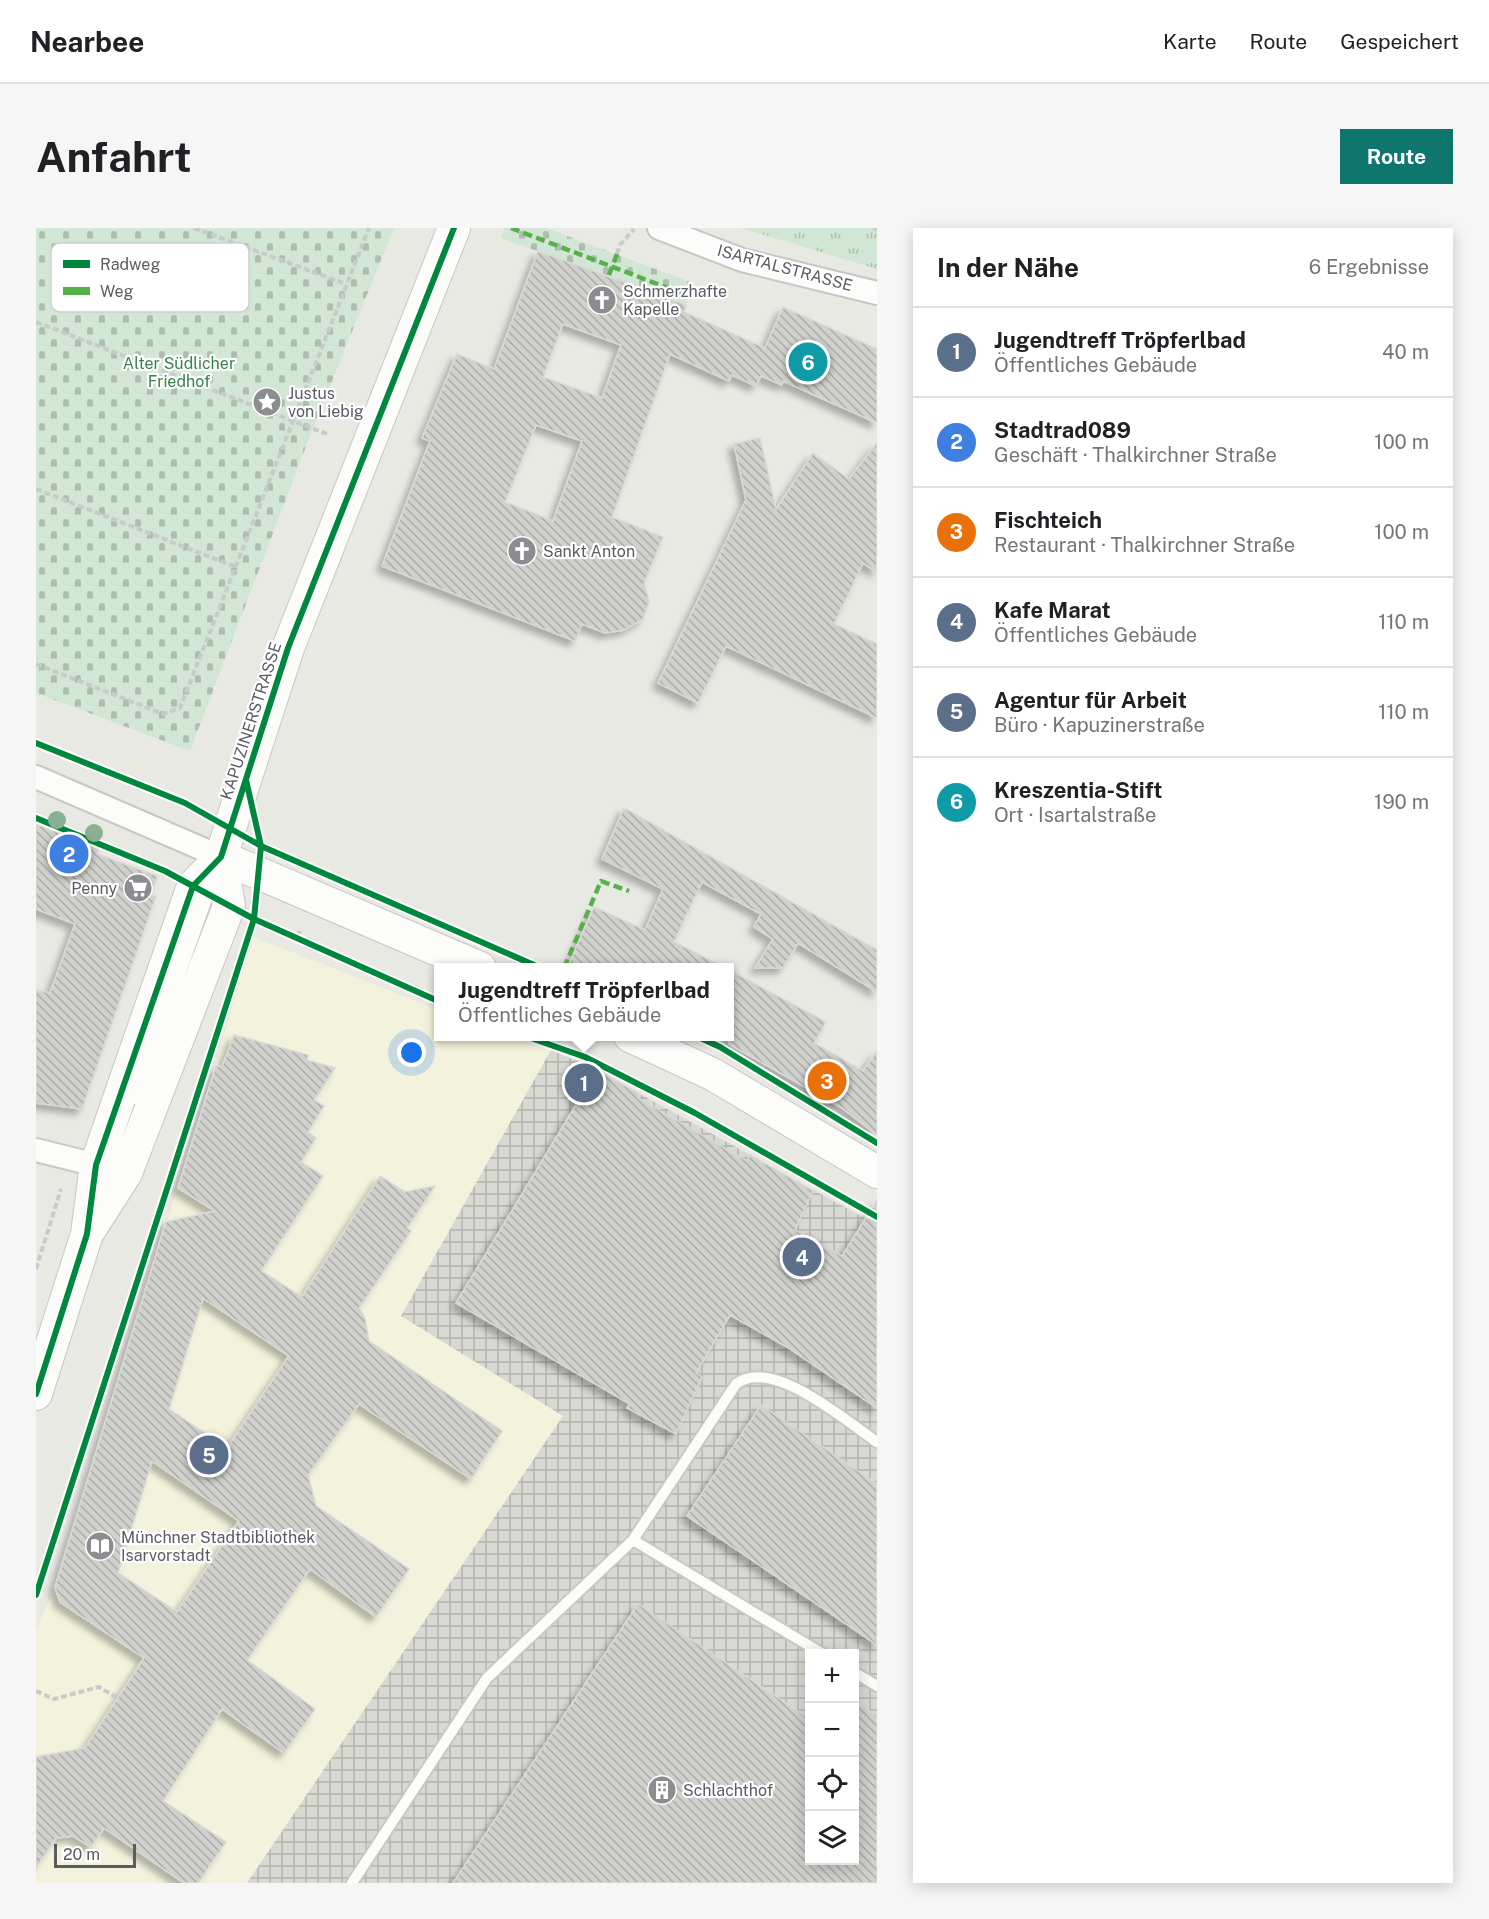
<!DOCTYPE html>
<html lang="de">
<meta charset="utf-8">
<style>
:root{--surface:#fff;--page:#f6f6f6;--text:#202124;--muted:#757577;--line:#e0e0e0;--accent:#0f766e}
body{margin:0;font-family:"Public Sans",sans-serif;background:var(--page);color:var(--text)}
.controls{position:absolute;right:18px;bottom:18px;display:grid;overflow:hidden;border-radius:0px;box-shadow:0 3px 15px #0003}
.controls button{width:54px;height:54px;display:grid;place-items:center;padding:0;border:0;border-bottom:2px solid var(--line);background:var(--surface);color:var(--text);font:30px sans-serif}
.scale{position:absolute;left:18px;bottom:15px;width:82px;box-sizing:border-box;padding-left:6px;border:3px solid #5a5c62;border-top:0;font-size:16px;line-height:21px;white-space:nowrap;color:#5a5c62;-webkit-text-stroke:4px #fff;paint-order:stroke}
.you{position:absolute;left:376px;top:825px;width:21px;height:21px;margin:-15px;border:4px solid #fff;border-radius:50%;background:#1a73e8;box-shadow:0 0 0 9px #1a73e833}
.badge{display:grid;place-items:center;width:39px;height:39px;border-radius:50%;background:var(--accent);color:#fff;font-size:20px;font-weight:700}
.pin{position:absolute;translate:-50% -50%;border:3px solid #fff;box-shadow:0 2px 6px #0006}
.popup{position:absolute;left:398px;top:735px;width:300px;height:78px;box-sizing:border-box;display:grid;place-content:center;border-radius:0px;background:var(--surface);filter:drop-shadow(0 2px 4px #0005);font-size:20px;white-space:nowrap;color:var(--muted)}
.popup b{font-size:22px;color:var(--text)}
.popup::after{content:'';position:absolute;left:50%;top:100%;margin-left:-12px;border:12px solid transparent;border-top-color:var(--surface)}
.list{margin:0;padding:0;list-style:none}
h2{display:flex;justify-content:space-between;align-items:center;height:78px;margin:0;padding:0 24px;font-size:26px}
h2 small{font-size:20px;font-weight:400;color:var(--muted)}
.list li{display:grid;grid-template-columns:39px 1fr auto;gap:18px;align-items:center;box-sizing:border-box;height:90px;padding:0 24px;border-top:2px solid var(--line)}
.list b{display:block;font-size:22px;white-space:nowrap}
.list p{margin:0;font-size:20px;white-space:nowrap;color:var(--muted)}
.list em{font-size:20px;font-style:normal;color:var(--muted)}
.icon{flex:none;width:33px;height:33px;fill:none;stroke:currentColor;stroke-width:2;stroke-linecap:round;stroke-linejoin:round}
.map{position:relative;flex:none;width:841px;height:1655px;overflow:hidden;border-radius:0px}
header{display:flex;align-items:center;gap:36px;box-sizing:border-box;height:84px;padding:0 30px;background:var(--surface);border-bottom:2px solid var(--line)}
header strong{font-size:28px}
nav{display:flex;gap:33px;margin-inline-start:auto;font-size:21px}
.intro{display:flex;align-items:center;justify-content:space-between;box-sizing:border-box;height:144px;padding:0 36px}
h1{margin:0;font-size:42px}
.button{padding:15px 27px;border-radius:0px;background:var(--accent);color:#fff;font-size:21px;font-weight:700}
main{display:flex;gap:36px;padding:0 36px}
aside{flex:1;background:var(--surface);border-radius:0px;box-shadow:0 3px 15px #0003}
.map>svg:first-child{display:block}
.commercial{fill:#f3f3dd}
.industrial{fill:url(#industrial-grid);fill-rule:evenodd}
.cemetery{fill:url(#cemetery-stones)}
.park{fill:url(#park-tufts)}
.building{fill:url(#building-back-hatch);stroke:#d8d8d4;stroke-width:1.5;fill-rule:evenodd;filter:url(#shadow)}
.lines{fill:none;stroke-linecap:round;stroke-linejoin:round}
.lane-casing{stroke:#c7c7c6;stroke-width:14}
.street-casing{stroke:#c7c7c6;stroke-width:26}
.secondary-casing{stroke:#c6c6c6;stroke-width:34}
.path{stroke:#c7cbca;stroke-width:4;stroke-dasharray:6 3;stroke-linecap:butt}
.lane{stroke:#fcfcfb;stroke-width:10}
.street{stroke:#fcfcfb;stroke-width:22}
.secondary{stroke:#fcfcfb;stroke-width:32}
.quiet{stroke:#58b04a;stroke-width:4.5;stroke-dasharray:9 4.5;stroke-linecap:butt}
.cycleway-casing{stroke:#fff;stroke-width:10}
.cycleway{stroke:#00873e;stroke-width:6}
.tree{fill:#88b191}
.labels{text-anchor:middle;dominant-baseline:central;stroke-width:4.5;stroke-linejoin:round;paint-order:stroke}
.street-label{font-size:16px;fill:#5a5c62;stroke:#fff}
.poi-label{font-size:16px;fill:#5a5c62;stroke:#fff;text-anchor:start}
.park-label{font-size:16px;fill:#38834d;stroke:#fff}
.key{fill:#fff;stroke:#ceced0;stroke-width:1.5}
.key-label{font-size:16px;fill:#5a5c62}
</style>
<header>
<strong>Nearbee</strong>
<nav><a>Karte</a><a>Route</a><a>Gespeichert</a></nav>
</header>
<div class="intro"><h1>Anfahrt</h1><a class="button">Route</a></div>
<main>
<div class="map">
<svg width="841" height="1655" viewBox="0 0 841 1655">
<defs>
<pattern id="industrial-grid" width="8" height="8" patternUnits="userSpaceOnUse" patternTransform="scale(1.5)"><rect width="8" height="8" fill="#d9d9d4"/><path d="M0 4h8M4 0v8" fill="none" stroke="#b3b3af"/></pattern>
<pattern id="cemetery-stones" width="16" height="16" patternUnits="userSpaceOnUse" patternTransform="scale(1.5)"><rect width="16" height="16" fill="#d1e6d4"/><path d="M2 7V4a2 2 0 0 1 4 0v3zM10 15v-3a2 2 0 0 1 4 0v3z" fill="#adbeaf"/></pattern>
<pattern id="park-tufts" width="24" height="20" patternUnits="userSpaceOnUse" patternTransform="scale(1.5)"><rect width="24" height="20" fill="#d1e6d4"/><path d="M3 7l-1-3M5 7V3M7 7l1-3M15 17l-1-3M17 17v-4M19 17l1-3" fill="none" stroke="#adbeaf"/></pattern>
<pattern id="building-back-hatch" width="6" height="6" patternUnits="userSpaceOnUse" patternTransform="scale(1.5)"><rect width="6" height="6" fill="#d0d0cd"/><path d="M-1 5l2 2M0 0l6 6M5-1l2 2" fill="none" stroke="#acacaa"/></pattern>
<filter id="shadow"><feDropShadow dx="-5.5" dy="5.5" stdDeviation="3" flood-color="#0004"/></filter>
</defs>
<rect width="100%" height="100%" fill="#e9e9e4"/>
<path class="commercial" d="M 218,709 L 402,782 L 402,808 L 477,809 L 515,822 L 366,1088 L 527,1188 L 211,1655 L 0,1655 L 0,1402 L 19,1359 Z"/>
<path class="industrial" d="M 515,822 L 557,840 L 841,997 L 841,1655 L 211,1655 L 527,1188 L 365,1088 ZM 774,1426 L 818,1426 L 818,1632 L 774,1632 Z"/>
<path class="cemetery" d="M 0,0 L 358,0 L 277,200 L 154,523 L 0,465 Z
M 468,0 L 510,0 L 657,55 L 650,77 L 465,10 Z"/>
<path class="park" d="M 705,0 L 841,0 L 841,41 Z"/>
<path class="building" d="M 502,23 L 650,77 L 648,84 L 729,120 L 747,79 L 841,121 L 841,195 L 747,153 L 746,157 L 725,148 L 720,158 L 696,147 L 693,153 L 634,126 L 576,289 L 627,309 L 608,355 L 613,373 L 607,391 L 588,402 L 569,405 L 546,396 L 539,413 L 346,338 L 394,213 L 386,210 L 421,126 L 458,141 ZM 527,96 L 585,117 L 566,170 L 507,149 ZM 500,197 L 546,213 L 517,293 L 469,274 Z
M 724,210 L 740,281 L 777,225 L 813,251 L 841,215 L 841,344 L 827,335 L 798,396 L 841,416 L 841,490 L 690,418 L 662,475 L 622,455 L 710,272 L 698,216 Z
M 588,580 L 841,722 L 841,764 L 762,715 L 747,740 L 719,740 L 737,711 L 718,699 L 725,686 L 666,654 L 638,714 L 689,740 L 531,740 L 558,679 L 609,702 L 627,661 L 566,631 Z
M 0,596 L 63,620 L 61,626 L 121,648 L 115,667 L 120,668 L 46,881 L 0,875 L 0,762 L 14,765 L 39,696 L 0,681 Z
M 693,742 L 790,794 L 778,815 L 827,843 L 841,823 L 841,907 L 806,880 L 693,816 Z
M 198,807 L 272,827 L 271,832 L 299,840 L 278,872 L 288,878 L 272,904 L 280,910 L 265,934 L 287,948 L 225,1043 L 266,1069 L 344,948 L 369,964 L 399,958 L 371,1000 L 375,1003 L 323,1080 L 329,1090 L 333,1113 L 466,1203 L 435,1251 L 323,1176 L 272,1247 L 280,1278 L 373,1341 L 340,1389 L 274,1341 L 211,1432 L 279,1481 L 248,1525 L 186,1481 L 127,1573 L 190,1614 L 162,1655 L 148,1655 L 68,1600 L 55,1619 L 37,1608 L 20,1610 L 0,1640 L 0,1529 L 49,1520 L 108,1430 L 24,1374 L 19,1359 L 130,994 L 179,983 L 142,960 L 180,838 L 186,839 ZM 167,1070 L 253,1128 L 191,1220 L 133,1181 ZM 116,1233 L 203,1293 L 141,1384 L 82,1345 Z
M 557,840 L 604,866 L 602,870 L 711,933 L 714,927 L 777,963 L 759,1002 L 806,1028 L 841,972 L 841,1180 L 751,1119 L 694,1087 L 660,1145 L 666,1149 L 640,1206 L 591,1180 L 594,1176 L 420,1075 L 541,875 L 539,874 Z
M 725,1177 L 841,1256 L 841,1417 L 651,1288 Z
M 602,1376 L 774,1491 L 774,1632 L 819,1632 L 819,1473 L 841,1488 L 841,1655 L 417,1655 Z"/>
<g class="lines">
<g class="lane-casing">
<path id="lane" d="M 100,871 L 178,651
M 597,1312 L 787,1426
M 818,1444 L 841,1458
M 316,1655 L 451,1450 L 597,1312 L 700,1156 C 735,1128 810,1193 841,1214"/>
</g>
<g class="street-casing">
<path id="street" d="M 623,0 L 706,32 L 841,65
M 0,549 L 185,629
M 0,922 L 60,937"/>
</g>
<g class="secondary-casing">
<path id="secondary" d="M 185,629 L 444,740
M 594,808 L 676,846 L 841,944
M 51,1006 L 90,945 L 193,678 L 185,629 L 210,549 L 252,420 L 418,0
M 0,1166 L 51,1006 L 60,937 L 157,658 L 185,629"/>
</g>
<path class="path" d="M 158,0 L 310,56
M 837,0 L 841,1
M 581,26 L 584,17 L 598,1
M 0,94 L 291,206
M 0,261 L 200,339
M 0,436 L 127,486 L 144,480 L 333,0
M 262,708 L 264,703
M 525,846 L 536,850 L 549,829
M 0,1041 L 25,961
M 0,1463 L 18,1471 L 63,1459 L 83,1471"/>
<use href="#lane" class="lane"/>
<use href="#street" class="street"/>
<use href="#secondary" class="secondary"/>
<path class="quiet" d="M 475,0 L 650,67
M 573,47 L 581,26
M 528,740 L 565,653 L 593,663"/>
<g class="cycleway-casing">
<path id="cycleway" d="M 0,515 L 149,575 L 225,618 L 505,740
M 0,590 L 129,643 L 218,691 L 402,773
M 489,808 L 549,829 L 659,885 L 841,989
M 660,808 L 684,819 L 841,915
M 0,1166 L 51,1006 L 60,937 L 157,658 L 185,629 L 252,420 L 418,0
M 0,1367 L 218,691 L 225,618 L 210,552"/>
</g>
<use href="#cycleway" class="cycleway"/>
</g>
<g class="tree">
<circle cx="21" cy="592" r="9"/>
<circle cx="58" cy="605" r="9"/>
</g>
<defs>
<g id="church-disc" transform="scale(1.5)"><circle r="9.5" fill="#8c8d90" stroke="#fff"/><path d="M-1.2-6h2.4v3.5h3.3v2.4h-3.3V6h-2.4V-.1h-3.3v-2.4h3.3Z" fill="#fff"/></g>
<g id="sight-disc" transform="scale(1.5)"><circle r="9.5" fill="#8c8d90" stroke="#fff"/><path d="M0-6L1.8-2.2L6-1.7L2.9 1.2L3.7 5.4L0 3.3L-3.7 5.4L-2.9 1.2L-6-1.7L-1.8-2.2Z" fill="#fff"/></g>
<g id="supermarket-disc" transform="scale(1.5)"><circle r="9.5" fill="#8c8d90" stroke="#fff"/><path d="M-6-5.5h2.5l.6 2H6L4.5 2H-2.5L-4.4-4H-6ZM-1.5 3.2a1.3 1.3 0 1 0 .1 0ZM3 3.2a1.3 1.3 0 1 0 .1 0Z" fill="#fff"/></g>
<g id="library-disc" transform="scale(1.5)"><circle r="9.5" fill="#8c8d90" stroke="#fff"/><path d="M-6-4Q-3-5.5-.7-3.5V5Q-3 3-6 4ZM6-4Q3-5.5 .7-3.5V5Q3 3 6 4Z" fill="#fff"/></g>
<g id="building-disc" transform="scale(1.5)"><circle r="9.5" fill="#8c8d90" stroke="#fff"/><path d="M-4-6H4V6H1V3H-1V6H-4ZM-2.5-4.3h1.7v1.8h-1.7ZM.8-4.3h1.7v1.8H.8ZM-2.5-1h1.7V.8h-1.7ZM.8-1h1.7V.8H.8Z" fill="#fff"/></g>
</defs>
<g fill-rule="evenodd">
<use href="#church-disc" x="566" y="72"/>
<use href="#sight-disc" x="231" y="174"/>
<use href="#church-disc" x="486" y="323"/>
<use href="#supermarket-disc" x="102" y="660"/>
<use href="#library-disc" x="64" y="1318"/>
<use href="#building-disc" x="626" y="1562"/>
</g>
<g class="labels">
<g class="street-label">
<text transform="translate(749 40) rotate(15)">ISARTALSTRASSE</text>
<text transform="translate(215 493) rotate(-72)">KAPUZINERSTRASSE</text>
</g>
<g class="poi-label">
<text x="587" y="63">Schmerzhafte<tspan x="587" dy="18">Kapelle</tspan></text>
<text x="252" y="165">Justus<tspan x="252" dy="18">von Liebig</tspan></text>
<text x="507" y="323">Sankt Anton</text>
<text x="81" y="660" text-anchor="end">Penny</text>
<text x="85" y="1309">Münchner Stadtbibliothek<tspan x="85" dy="18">Isarvorstadt</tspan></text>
<text x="647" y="1562">Schlachthof</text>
</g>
<g class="park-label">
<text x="143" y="135">Alter Südlicher<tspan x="143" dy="18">Friedhof</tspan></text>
</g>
</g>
<rect x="15" y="15" width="198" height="69" rx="9" class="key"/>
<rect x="27" y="32" width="27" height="8" fill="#00873e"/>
<rect x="27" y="59" width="27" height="8" fill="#58b04a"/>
<g class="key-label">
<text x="64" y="42">Radweg</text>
<text x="64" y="69">Weg</text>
</g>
</svg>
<div class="controls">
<button>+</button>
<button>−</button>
<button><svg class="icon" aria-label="locate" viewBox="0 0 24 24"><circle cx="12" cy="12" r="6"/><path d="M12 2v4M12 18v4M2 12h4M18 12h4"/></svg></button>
<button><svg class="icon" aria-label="layers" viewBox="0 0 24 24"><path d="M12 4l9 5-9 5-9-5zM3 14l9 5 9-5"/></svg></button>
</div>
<div class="scale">20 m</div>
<div class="you"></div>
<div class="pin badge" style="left:548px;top:855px;background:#5c6f8a">1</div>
<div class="popup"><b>Jugendtreff Tröpferlbad</b>Öffentliches Gebäude</div>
<div class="pin badge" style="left:33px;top:626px;background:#3f7fe0">2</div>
<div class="pin badge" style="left:791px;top:853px;background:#e8710a">3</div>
<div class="pin badge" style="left:766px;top:1029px;background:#5c6f8a">4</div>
<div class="pin badge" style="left:173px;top:1227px;background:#5c6f8a">5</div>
<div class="pin badge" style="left:772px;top:134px;background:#0f9aa8">6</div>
</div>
<aside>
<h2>In der Nähe<small>6 Ergebnisse</small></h2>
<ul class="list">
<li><span class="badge" style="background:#5c6f8a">1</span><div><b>Jugendtreff Tröpferlbad</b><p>Öffentliches Gebäude</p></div><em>40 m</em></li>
<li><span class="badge" style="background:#3f7fe0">2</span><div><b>Stadtrad089</b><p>Geschäft · Thalkirchner Straße</p></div><em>100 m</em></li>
<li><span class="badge" style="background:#e8710a">3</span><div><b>Fischteich</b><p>Restaurant · Thalkirchner Straße</p></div><em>100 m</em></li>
<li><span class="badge" style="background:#5c6f8a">4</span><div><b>Kafe Marat</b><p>Öffentliches Gebäude</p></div><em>110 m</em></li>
<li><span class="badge" style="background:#5c6f8a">5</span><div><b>Agentur für Arbeit</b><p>Büro · Kapuzinerstraße</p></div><em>110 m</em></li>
<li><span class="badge" style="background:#0f9aa8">6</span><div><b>Kreszentia-Stift</b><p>Ort · Isartalstraße</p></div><em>190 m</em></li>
</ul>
</aside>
</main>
